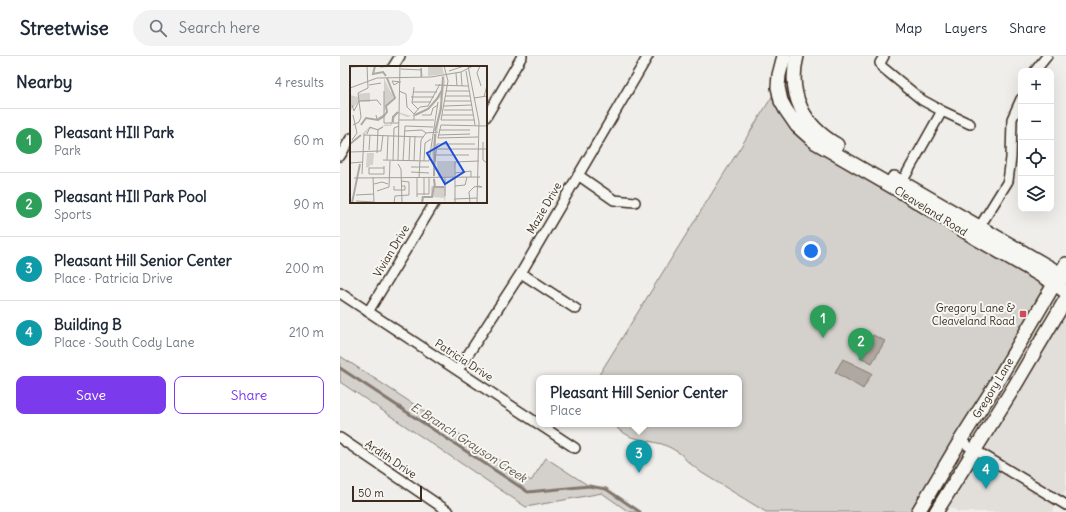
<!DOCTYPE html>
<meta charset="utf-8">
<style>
:root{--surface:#fff;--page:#f2f2f3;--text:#1f2937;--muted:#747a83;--line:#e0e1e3;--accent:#7c3aed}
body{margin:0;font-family:Delius,sans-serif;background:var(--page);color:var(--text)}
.controls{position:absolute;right:12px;top:12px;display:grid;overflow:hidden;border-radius:8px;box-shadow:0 4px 16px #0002}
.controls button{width:36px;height:36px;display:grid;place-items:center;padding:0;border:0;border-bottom:1px solid var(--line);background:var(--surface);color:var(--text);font:20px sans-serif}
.scale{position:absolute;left:12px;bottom:10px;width:70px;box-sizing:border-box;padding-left:4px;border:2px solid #3b2a1e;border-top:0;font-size:11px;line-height:14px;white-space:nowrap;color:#3b2a1e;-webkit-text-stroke:3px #f6f6f2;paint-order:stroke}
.you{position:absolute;left:471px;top:195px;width:14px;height:14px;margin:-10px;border:3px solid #fff;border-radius:50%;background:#1a73e8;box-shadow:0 0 0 6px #1a73e833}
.badge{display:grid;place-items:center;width:26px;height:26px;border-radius:50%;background:var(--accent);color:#fff;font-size:13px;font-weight:700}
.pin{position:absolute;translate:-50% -33px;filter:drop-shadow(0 1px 2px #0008)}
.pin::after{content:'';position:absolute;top:21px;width:14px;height:12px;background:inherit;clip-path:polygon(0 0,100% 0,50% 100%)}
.popup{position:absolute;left:196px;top:319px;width:206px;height:52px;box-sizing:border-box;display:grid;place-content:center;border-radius:8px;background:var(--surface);filter:drop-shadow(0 1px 3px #0005);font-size:13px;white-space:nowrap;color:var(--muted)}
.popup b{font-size:15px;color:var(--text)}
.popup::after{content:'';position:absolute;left:50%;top:100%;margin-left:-8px;border:8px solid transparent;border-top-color:var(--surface)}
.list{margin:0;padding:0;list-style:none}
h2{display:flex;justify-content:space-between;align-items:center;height:52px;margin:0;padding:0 16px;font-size:17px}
h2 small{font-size:13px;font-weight:400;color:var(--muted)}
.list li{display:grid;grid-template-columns:26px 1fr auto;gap:12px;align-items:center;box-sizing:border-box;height:64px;padding:0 16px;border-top:1px solid var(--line)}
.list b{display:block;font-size:15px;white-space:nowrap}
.list p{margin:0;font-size:13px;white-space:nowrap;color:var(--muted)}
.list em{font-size:13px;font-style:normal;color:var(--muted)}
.actions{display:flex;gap:8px;padding:12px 16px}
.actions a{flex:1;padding:9px 0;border:1px solid var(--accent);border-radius:8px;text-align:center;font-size:14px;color:var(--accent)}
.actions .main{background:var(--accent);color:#fff}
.icon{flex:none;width:22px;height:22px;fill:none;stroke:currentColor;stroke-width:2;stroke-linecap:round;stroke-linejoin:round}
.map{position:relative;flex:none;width:726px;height:456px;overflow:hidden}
header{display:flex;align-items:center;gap:24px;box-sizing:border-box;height:56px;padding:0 20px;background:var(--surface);border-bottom:1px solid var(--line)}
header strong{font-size:19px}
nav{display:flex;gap:22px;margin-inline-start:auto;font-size:14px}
.search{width:280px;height:36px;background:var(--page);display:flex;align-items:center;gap:10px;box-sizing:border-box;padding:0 14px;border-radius:22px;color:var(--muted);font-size:15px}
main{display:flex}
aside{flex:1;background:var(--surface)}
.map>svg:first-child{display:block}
.built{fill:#e2dfdb}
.green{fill:#d4d1cc;stroke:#887e75}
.water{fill:#afa8a1;stroke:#81766d}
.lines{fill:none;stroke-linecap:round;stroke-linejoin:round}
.stream{stroke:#81766d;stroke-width:3}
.street-casing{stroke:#3b2a1e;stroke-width:12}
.secondary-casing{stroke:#3b2a1e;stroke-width:16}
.street{stroke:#f6f6f2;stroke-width:9}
.secondary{stroke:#f6f6f2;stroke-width:13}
.poi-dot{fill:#d1495b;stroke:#f6f6f2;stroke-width:1.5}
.labels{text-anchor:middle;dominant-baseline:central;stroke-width:4;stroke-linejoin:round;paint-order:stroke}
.street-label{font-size:11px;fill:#3b2a1e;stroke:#f6f6f2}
.poi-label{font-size:11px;fill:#3b2a1e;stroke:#f6f6f2;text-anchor:end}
.water-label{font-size:12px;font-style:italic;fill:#64564c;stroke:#f6f6f2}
.inset-river{fill:none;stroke:#afa8a1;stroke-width:2}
.inset-road{fill:none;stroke:#a7a098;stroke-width:1}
.view{fill:#1d4ed8;fill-opacity:0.15;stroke:#1d4ed8;stroke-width:2}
.inset-edge{fill:none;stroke:#3b2a1e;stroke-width:2}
</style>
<header>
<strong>Streetwise</strong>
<div class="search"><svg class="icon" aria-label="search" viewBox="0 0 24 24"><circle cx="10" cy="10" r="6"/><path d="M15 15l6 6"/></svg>Search here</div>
<nav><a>Map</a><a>Layers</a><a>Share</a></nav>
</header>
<main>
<aside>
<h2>Nearby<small>4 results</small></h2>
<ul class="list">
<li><span class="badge" style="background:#2e9e5b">1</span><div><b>Pleasant HIll Park</b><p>Park</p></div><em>60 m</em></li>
<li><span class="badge" style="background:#2e9e5b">2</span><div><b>Pleasant HIll Park Pool</b><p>Sports</p></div><em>90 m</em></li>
<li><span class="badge" style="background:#0f9aa8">3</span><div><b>Pleasant Hill Senior Center</b><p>Place · Patricia Drive</p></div><em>200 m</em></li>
<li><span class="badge" style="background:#0f9aa8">4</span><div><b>Building B</b><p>Place · South Cody Lane</p></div><em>210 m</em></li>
</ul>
<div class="actions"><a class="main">Save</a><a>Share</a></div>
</aside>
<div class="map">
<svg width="726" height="456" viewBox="0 0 726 456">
<rect width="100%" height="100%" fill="#efeeea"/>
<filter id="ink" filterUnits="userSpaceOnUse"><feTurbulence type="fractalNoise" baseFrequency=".025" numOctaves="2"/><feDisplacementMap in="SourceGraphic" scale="8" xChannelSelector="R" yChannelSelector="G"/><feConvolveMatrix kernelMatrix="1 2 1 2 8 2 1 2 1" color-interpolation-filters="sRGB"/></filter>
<g filter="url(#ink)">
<path class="built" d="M 726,243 L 726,433 L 712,456 L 618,456 L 609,450 L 649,384 L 674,331 Z"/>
<path class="green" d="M 438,31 L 457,71 L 714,227 L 578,456 L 426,456 L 362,417 L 347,405 L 341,398 L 331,392 L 322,388 L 291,381 L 279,374 L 274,368 L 399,368 L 399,322 L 257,322 Z
M 0,300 L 191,425 L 206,402 L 249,430 L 266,433 L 300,456 L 289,456 L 262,437 L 186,451 L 0,326 Z"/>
<path class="water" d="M 533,279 L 545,285 L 532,307 L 520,301 Z
M 503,303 L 532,317 L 523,333 L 495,316 Z"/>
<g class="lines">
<path class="stream" d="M 0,312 L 188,436 L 249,430 L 266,433 L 300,456"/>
<g class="street-casing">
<path id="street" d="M 544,0 L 540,7 L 542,11 L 582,44 L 602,55 L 630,68
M 53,11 L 60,0
M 695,15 L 707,0
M 146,61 L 182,0
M 0,100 L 11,82
M 238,119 L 274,144 L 295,146
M 562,126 L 602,55
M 637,175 L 668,125 L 671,102 L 672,63 L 681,43
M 181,217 L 236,253
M 0,237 L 235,392
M 28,256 L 95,146
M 118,314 L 181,217 L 308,0
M 0,382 L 109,456
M 620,385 L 726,449"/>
</g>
<g class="secondary-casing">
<path id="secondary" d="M 444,0 L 439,19 L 438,31 L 441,45 L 446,54 L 457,70 L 475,86 L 560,135 L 634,181 L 714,227 L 726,236
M 457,0 C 447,39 464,70 497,89
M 554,122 L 726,221
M 578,456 L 620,385 L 651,336 L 726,208
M 596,456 L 674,331 L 726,243"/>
</g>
<use href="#street" class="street"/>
<use href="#secondary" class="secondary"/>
</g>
</g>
<rect class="poi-dot" x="679" y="254" width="8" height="8" rx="2"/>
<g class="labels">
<g class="street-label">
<text transform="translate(204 152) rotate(-60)">Mazie Drive</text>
<text transform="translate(591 155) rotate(32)">Cleaveland Road</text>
<text transform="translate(51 195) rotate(-59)">Vivian Drive</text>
<text transform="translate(124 304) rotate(33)">Patricia Drive</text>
<text transform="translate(653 332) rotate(-59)">Gregory Lane</text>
<text transform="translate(51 403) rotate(34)">Ardith Drive</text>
</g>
<g class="poi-label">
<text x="675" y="252">Gregory Lane &amp;<tspan x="675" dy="13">Cleaveland Road</tspan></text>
</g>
<g class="water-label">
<text transform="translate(129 386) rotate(33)">E. Branch Grayson Creek</text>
</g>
</g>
<g transform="translate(10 10)">
<rect width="137" height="137" fill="#efeeea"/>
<path d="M 78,0 L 92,0 L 94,8 L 78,10 ZM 94,9 L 95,16 L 83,94 L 84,95 L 85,120 L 96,120 L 95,137 L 94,132 L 83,131 L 73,132 L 72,137 L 71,131 L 81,130 L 81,121 L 84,119 L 82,82 L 91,33 L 89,32 L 79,43 L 68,49 L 57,51 L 47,47 L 41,60 L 34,60 L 29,64 L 19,63 L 14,70 L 12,68 L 19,61 L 27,63 L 36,58 L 40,59 L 42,51 L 48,46 L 61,50 L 78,43 L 92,24 L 94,13 L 91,11 ZM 34,12 L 40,25 L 45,30 L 36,39 L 34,48 ZM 16,27 L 20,27 L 20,36 L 8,36 L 0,45 L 0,29 L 8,31 L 8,28 ZM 17,87 L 24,87 L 23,99 L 20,99 L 19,102 L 16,101 ZM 87,95 L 106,95 L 104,111 L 88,111 Z" fill="#d4d1cc"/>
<path class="inset-river" d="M 25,0 L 23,8 L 33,6 L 36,10M 65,49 L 78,43 L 87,33 L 92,24 L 93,11M 43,56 L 43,51 L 48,46M 11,59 L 16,52 L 28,54 L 33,51 L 37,46 L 36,40 L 45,32 L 37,12M 85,65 L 91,43 L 92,24M 0,78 L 11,69M 84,110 L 85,68M 84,113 L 85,121 L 94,121M 2,137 L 10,98M 72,137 L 73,131 L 82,131 L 84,120"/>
<path class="inset-road" d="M 17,0 L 18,22M 94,0 L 98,15 L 91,54 L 125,54M 118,0 L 129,56 L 127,137M 130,0 L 127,7 L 131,20M 0,1 L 21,0M 30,1 L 45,0M 71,2 L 72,10 L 71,11 ZM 51,3 L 72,4M 99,5 L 114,0M 116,5 L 125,59M 111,6 L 112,20M 106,7 L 107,20M 49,16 L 44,19 L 42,15 L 51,16M 19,19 L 31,17M 85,19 L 118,20M 64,21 L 62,37 L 68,43M 0,22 L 27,12 L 81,11 L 111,6 L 123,0M 34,25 L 34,57 L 49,57M 49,25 L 56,28 L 57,41 L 64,48M 96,25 L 119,25M 63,26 L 87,26M 95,30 L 120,30M 61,31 L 84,31M 134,31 L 137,19M 124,32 L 137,30M 95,35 L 121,35M 62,36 L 81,36M 2,39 L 4,45 L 9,35 L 27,34 L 31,39M 94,40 L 122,39M 94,44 L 123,44M 26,49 L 27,53 L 34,49M 72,49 L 81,49 L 83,42 L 88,39M 92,49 L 124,49M 49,54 L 84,54M 64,54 L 64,48 L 70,41 L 78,40 L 90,18M 3,59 L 9,56 L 11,51 L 8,27 L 18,22M 89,64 L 120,64M 55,65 L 72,64 L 76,67M 17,68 L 20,61 L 28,64 L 33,61M 88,69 L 120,68M 128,71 L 88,72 L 91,59 L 137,60M 2,74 L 7,67 L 3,49M 133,76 L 133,94 L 137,97M 86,83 L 137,83M 19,84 L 20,69M 0,86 L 31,85 L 33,69M 27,87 L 28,64M 86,89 L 119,89M 33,94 L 79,95 L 88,36M 37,94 L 38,70M 43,95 L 44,62 L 49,60M 48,95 L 50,0M 53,95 L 55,60 L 83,61M 59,95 L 60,70M 64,95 L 65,70M 74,95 L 75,77 L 81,73M 85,96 L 87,78 L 125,78M 0,97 L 13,96M 48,98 L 51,103 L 52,137M 61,101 L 79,101M 34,102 L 19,102 L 19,108 L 34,108 L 34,100M 61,106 L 79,107M 105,107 L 121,105 L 121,111M 12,108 L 14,69 L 73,71M 23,111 L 24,137M 95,111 L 95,130M 4,112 L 130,111M 67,112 L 67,131M 69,112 L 71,74 L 76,67 L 88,66M 24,118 L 32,116 L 38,118M 44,120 L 44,124 L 55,124 L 55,120 L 51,120M 105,120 L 115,119 L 117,111M 27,125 L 39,121 L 40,95M 67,128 L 79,128 L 79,112M 6,129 L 24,128M 74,129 L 74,112M 104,133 L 127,132M 6,135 L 24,136M 44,137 L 45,130 L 59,129 L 59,116 L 51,115M 105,137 L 105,96 L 129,95M 120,137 L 119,126 L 124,121 L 129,120 L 132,121 L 128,121"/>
<path class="view" d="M 96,76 L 114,106 L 95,118 L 77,87 Z"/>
<rect width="137" height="137" class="inset-edge"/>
</g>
</svg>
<div class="controls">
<button>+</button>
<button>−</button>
<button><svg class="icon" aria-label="locate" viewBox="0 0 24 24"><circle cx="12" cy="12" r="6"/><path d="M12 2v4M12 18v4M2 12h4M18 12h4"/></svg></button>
<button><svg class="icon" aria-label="layers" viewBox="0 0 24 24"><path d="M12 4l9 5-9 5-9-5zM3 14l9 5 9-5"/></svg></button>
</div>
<div class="scale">50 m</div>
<div class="you"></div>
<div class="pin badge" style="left:483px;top:282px;background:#2e9e5b">1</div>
<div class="pin badge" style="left:521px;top:305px;background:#2e9e5b">2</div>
<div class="pin badge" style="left:299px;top:417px;background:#0f9aa8">3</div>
<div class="popup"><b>Pleasant Hill Senior Center</b>Place</div>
<div class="pin badge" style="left:646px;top:433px;background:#0f9aa8">4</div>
</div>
</main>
